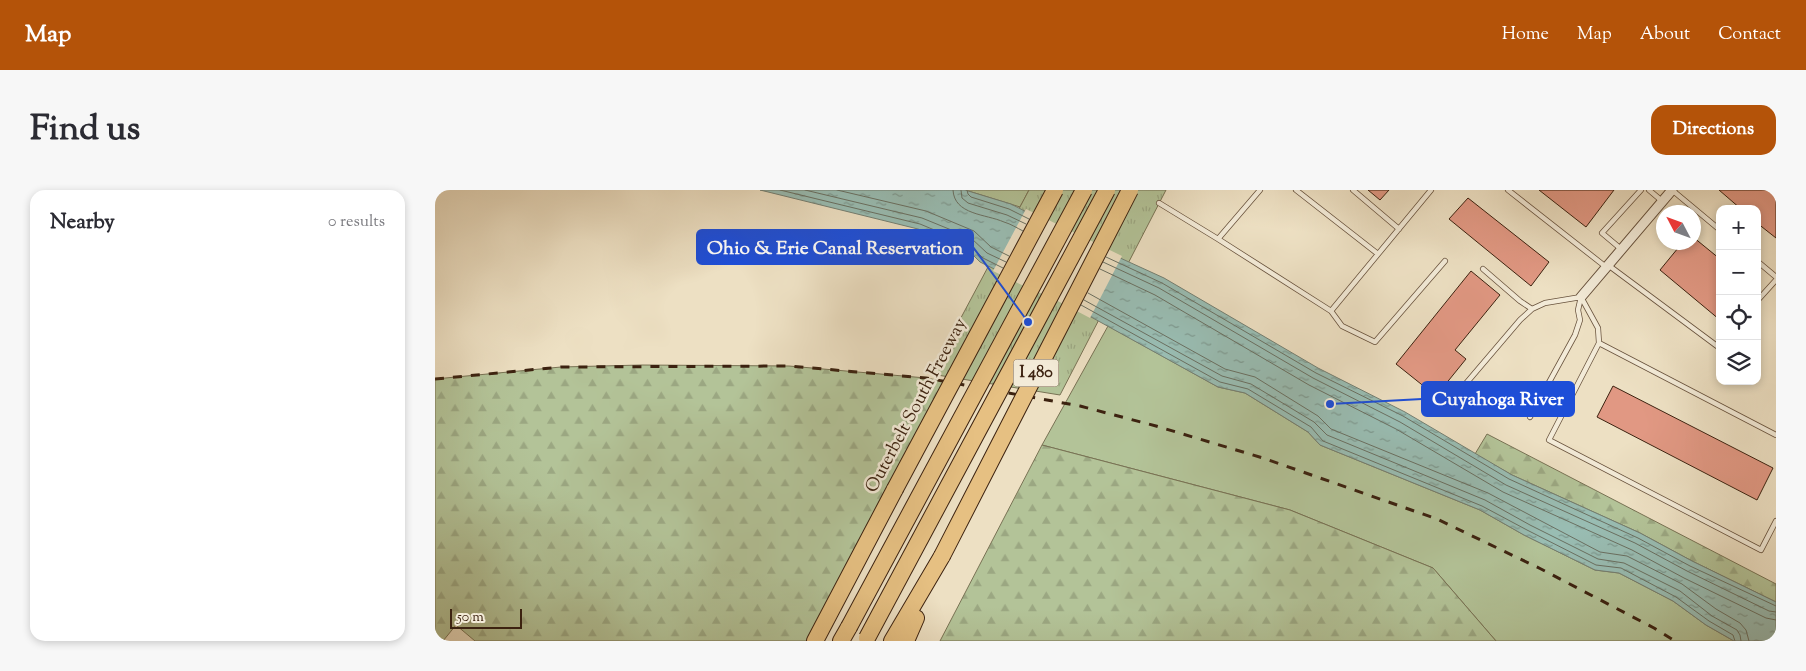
<!DOCTYPE html>
<meta charset="utf-8">
<style>
:root{--surface:#fff;--page:#f7f7f7;--text:#2b2b33;--muted:#7c7c81;--line:#e1e1e2;--accent:#b45309}
body{margin:0;font-family:"Sorts Mill Goudy",serif;background:var(--page);color:var(--text)}
.controls{position:absolute;right:15px;top:15px;display:grid;overflow:hidden;border-radius:10px;box-shadow:0 2px 8px #0003}
.controls button{width:45px;height:45px;display:grid;place-items:center;padding:0;border:0;border-bottom:1px solid var(--line);background:var(--surface);color:var(--text);font:25px sans-serif}
.compass{position:absolute;left:1221px;top:15px;width:45px;height:45px;border-radius:50%;background:var(--surface);box-shadow:0 2px 8px #0003;rotate:311deg}
.scale{position:absolute;left:15px;bottom:12px;width:72px;box-sizing:border-box;padding-left:5px;border:2px solid #3c2210;border-top:0;font-size:14px;line-height:18px;white-space:nowrap;color:#3c2210;-webkit-text-stroke:4px #f3ebd8;paint-order:stroke}
.list{margin:0;padding:0;list-style:none}
h2{display:flex;justify-content:space-between;align-items:center;height:65px;margin:0;padding:0 20px;font-size:21px}
h2 small{font-size:16px;font-weight:400;color:var(--muted)}
.icon{flex:none;width:28px;height:28px;fill:none;stroke:currentColor;stroke-width:2;stroke-linecap:round;stroke-linejoin:round}
.map{position:relative;flex:none;width:1341px;height:451px;overflow:hidden;border-radius:15px}
header{display:flex;align-items:center;gap:30px;box-sizing:border-box;height:70px;padding:0 25px;background:var(--accent);color:#fff}
header strong{font-size:24px}
nav{display:flex;gap:28px;margin-inline-start:auto;font-size:18px}
.intro{display:flex;align-items:center;justify-content:space-between;box-sizing:border-box;height:120px;padding:0 30px}
h1{margin:0;font-size:35px}
.button{padding:12px 22px;border-radius:15px;background:var(--accent);color:#fff;font-size:18px;font-weight:700}
main{display:flex;gap:30px;padding:0 30px}
aside{flex:1;background:var(--surface);border-radius:15px;box-shadow:0 2px 8px #0003}
.map>svg:first-child{display:block}
.grass{fill:#b3c398;stroke:#787254}
.forest{fill:url(#forest-firs);stroke:#787254}
.park{fill:url(#park-tufts);stroke:#787254}
.water{fill:url(#water-ripples);stroke:#747f72}
.pier{fill:#ede0c3}
.lines{fill:none;stroke-linecap:round;stroke-linejoin:round}
.shore{stroke:#6a7062;stroke-width:1}
.building{fill:#e19883;stroke:#3c2210}
.service-casing{stroke:#68523d;stroke-width:6}
.minor-casing{stroke:#68523d;stroke-width:11}
.motorway-casing{stroke:#3c2210;stroke-width:18}
.service{stroke:#f3ebd8;stroke-width:4.5}
.minor{stroke:#f3ebd8;stroke-width:9}
.motorway{stroke:#e6c082;stroke-width:16}
.rail{stroke:#3c2210;stroke-width:3;stroke-dasharray:9 9;stroke-linecap:butt}
.motorway-bridge-casing{stroke:#3c2210;stroke-width:18;stroke-linecap:butt}
.motorway-bridge{stroke:#e6c082;stroke-width:16}
.labels{text-anchor:middle;dominant-baseline:central;stroke-width:5;stroke-linejoin:round;paint-order:stroke}
.shield{fill:#f3ebd8;stroke:#735e4c;stroke-width:1}
.shield-label{font-size:16px;font-weight:bold;fill:#3c2210}
.street-label{font-size:18px;fill:#3c2210;stroke:#f3ebd8}
.leader{fill:none;stroke:#1d4ed8;stroke-width:2}
.callout-dot{fill:#1d4ed8;stroke:#f3ebd8;stroke-width:2}
.callout{fill:#1d4ed8;stroke:#1d4ed8;stroke-width:2}
.callout-label{font-size:19px;text-anchor:middle;font-weight:bold;fill:#fff}
</style>
<header>
<strong>Map</strong>
<nav><a>Home</a><a>Map</a><a>About</a><a>Contact</a></nav>
</header>
<div class="intro"><h1>Find us</h1><a class="button">Directions</a></div>
<main>
<aside>
<h2>Nearby<small>0 results</small></h2>
<ul class="list">
</ul>
</aside>
<div class="map">
<svg width="1341" height="451" viewBox="0 0 1341 451">
<defs>
<pattern id="forest-firs" width="22" height="20" patternUnits="userSpaceOnUse" patternTransform="scale(1.25)"><rect width="22" height="20" fill="#b3c398"/><path d="M5 1l3.5 6h-7zM16 11l3.5 6h-7z" fill="#9ba782"/></pattern>
<pattern id="park-tufts" width="24" height="20" patternUnits="userSpaceOnUse" patternTransform="scale(1.25)"><rect width="24" height="20" fill="#b3c398"/><path d="M3 7l-1-3M5 7V3M7 7l1-3M15 17l-1-3M17 17v-4M19 17l1-3" fill="none" stroke="#9ba782"/></pattern>
<pattern id="water-ripples" width="26" height="14" patternUnits="userSpaceOnUse" patternTransform="scale(1.25)"><rect width="26" height="14" fill="#99bdb3"/><path d="M2 4q2-2 4 0t4 0M15 11q2-2 4 0t4 0" fill="none" stroke="#7e9990"/></pattern>
</defs>
<rect width="100%" height="100%" fill="#ede0c3"/>
<filter id="stains"><feTurbulence type="fractalNoise" baseFrequency=".004" numOctaves="4"/><feColorMatrix values="0 0 0 0 .2 0 0 0 0 .09 0 0 0 0 .02 0 0 0 .5 -.17"/></filter>
<radialGradient id="worn" r=".72"><stop offset=".6" stop-color="#630" stop-opacity="0"/><stop offset="1" stop-color="#630" stop-opacity=".3"/></radialGradient>
<path class="grass" d="M 530,0 L 594,0 L 585,17 Z
M 673,136 L 783,197 L 810,203 L 873,242 L 885,255 L 1045,320 L 1089,345 L 1160,380 L 1184,383 L 1238,411 L 1271,435 L 1299,451 L 1061,451 L 998,378 L 855,320 L 607,255 Z"/>
<path class="forest" d="M 207,175 L 354,176 L 491,188 L 519,193 L 377,451 L 40,451 L 21,435 L 8,451 L 0,451 L 0,189 L 126,177 Z
M 1052,244 L 1341,394 L 1341,412 L 1257,371 L 1205,343 L 1077,285 L 1040,264 Z
M 607,255 L 855,320 L 998,378 L 1061,451 L 505,451 Z"/>
<path class="park" d="M 594,0 L 731,0 L 625,205 L 496,184 Z"/>
<path class="water" d="M 325,0 L 530,0 L 576,14 L 648,51 L 729,88 L 883,178 L 970,222 L 1077,285 L 1205,343 L 1257,371 L 1341,412 L 1341,451 L 1299,451 L 1271,435 L 1238,411 L 1184,383 L 1160,380 L 1089,345 L 1045,320 L 885,255 L 873,242 L 810,203 L 783,197 L 618,106 L 592,95 L 545,72 L 531,58 L 483,39 Z"/>
<path class="pier" d="M 591,19 L 687,66 L 655,128 L 617,108 L 591,97 L 558,81 Z"/>
<g class="lines">
<path class="shore" d="M 345,0 L 485,34 L 533,54 L 548,68 L 568,78
M 370,0 L 487,28 L 536,48 L 552,63 L 571,72
M 402,0 L 491,21 L 539,41 L 556,57 L 574,66
M 518,0 C 519,25 551,24 569,32 C 576,34 582,38 588,41
M 526,0 L 527,8 L 533,13 L 572,25 L 591,34
M 532,0 L 533,4 L 536,7 L 574,19 L 594,29
M 671,67 L 727,93 L 881,183 L 968,226 L 1074,289 L 1203,348 L 1255,376 L 1341,416
M 668,72 L 724,98 L 878,188 L 965,232 L 1071,295 L 1200,353 L 1252,381 L 1334,421 L 1341,422
M 665,79 L 720,105 L 874,195 L 961,239 L 1068,302 L 1197,360 L 1249,388 L 1331,428 L 1341,430
M 653,103 L 790,179 L 820,187 L 883,226 L 896,239 L 1053,303 L 1165,362 L 1192,366 L 1247,394 L 1281,419 L 1305,433 L 1311,440 L 1314,451
M 649,110 L 787,186 L 816,194 L 879,232 L 892,245 L 1050,310 L 1095,335 L 1163,369 L 1189,373 L 1245,401 L 1277,426 L 1302,440 L 1305,445 L 1306,451
M 646,115 L 785,192 L 813,199 L 876,237 L 888,251 L 1047,316 L 1092,340 L 1161,375 L 1186,378 L 1241,407 L 1274,431 L 1298,445 L 1300,451"/>
</g>
<path class="building" d="M 933,0 L 954,0 L 945,10 Z
M 1104,0 L 1179,0 L 1151,37 Z
M 1284,0 L 1341,0 L 1341,48 L 1322,33 L 1322,19 L 1306,19 Z
M 1033,8 L 1114,72 L 1096,96 L 1014,29 Z
M 1258,47 L 1285,69 L 1285,130 L 1225,80 L 1248,52 L 1258,52 Z
M 1036,81 L 1065,105 L 1020,160 L 1031,169 L 1001,206 L 961,174 Z
M 1178,196 L 1338,278 L 1322,310 L 1162,227 Z"/>
<g class="lines">
<g class="service-casing">
<path id="service" d="M 861,0 L 943,64
M 918,0 L 964,39
M 1073,0 L 1171,77
M 1214,0 L 1227,11
M 1237,0 L 1285,40
M 724,13 L 783,49 L 825,0
M 783,49 L 896,121 L 996,0
M 1186,59 L 1167,43 L 1206,0
M 1322,71 L 1341,87
M 1173,75 L 1282,156 L 1285,154
M 1048,79 L 1085,111 L 1097,119
M 1146,107 L 1163,138 L 1164,153 L 1114,250 L 1326,360 L 1341,331
M 1322,111 L 1341,90
M 896,121 L 907,136 L 940,152 L 1010,71
M 1164,153 L 1341,245
M 1022,204 L 1085,130 L 1097,119 L 1110,113 L 1146,107
M 1095,227 L 1140,145 L 1145,130 L 1143,120 L 1146,107"/>
</g>
<g class="minor-casing">
<path id="minor" d="M 1146,107 L 1237,0"/>
</g>
<g class="motorway-casing">
<path id="motorway" d="M 380,451 L 460,299
M 406,451 L 414,437
M 457,451 L 507,366
M 471,451 L 481,428"/>
</g>
<use href="#service" class="service"/>
<use href="#minor" class="minor"/>
<use href="#motorway" class="motorway"/>
<path class="rail" d="M 0,189 L 126,177 L 354,176 L 491,188 L 645,216 L 721,236 L 828,268 L 1002,329 L 1106,379 L 1219,438 L 1240,451"/>
<g class="motorway-bridge-casing">
<path id="motorway-bridge" d="M 460,299 L 620,0
M 507,366 L 695,0
M 414,437 L 649,0
M 432,448 L 672,0"/>
</g>
<use href="#motorway-bridge" class="motorway-bridge"/>
</g>
<g class="labels">
<rect class="shield" x="578.5" y="169.5" width="45" height="27" rx="4"/>
<g class="shield-label">
<text x="601" y="183">I 480</text>
</g>
<g class="street-label">
<text transform="translate(482 216) rotate(-62)">Outerbelt South Freeway</text>
</g>
</g>
<path class="leader" d="M593 132L538 57M895 214L987 209"/>
<g class="callout-dot">
<circle cx="593" cy="132" r="5"/>
<circle cx="895" cy="214" r="5"/>
</g>
<g class="callout">
<rect x="262" y="40" width="276" height="34" rx="5"/>
<rect x="987" y="192" width="152" height="34" rx="5"/>
</g>
<g class="callout-label">
<text x="400" y="64">Ohio &amp; Erie Canal Reservation</text>
<text x="1063" y="215">Cuyahoga River</text>
</g>
<rect width="100%" height="100%" filter="url(#stains)"/>
<rect width="100%" height="100%" fill="url(#worn)"/>
</svg>
<div class="controls">
<button>+</button>
<button>−</button>
<button><svg class="icon" aria-label="locate" viewBox="0 0 24 24"><circle cx="12" cy="12" r="6"/><path d="M12 2v4M12 18v4M2 12h4M18 12h4"/></svg></button>
<button><svg class="icon" aria-label="layers" viewBox="0 0 24 24"><path d="M12 4l9 5-9 5-9-5zM3 14l9 5 9-5"/></svg></button>
</div>
<svg class="compass" viewBox="-18 -18 36 36"><path d="M0-13l5 13h-10z" fill="#e53935"/><path d="M0 13l5-13h-10z" fill="#7c7c81"/></svg>
<div class="scale">50 m</div>
</div>
</main>
